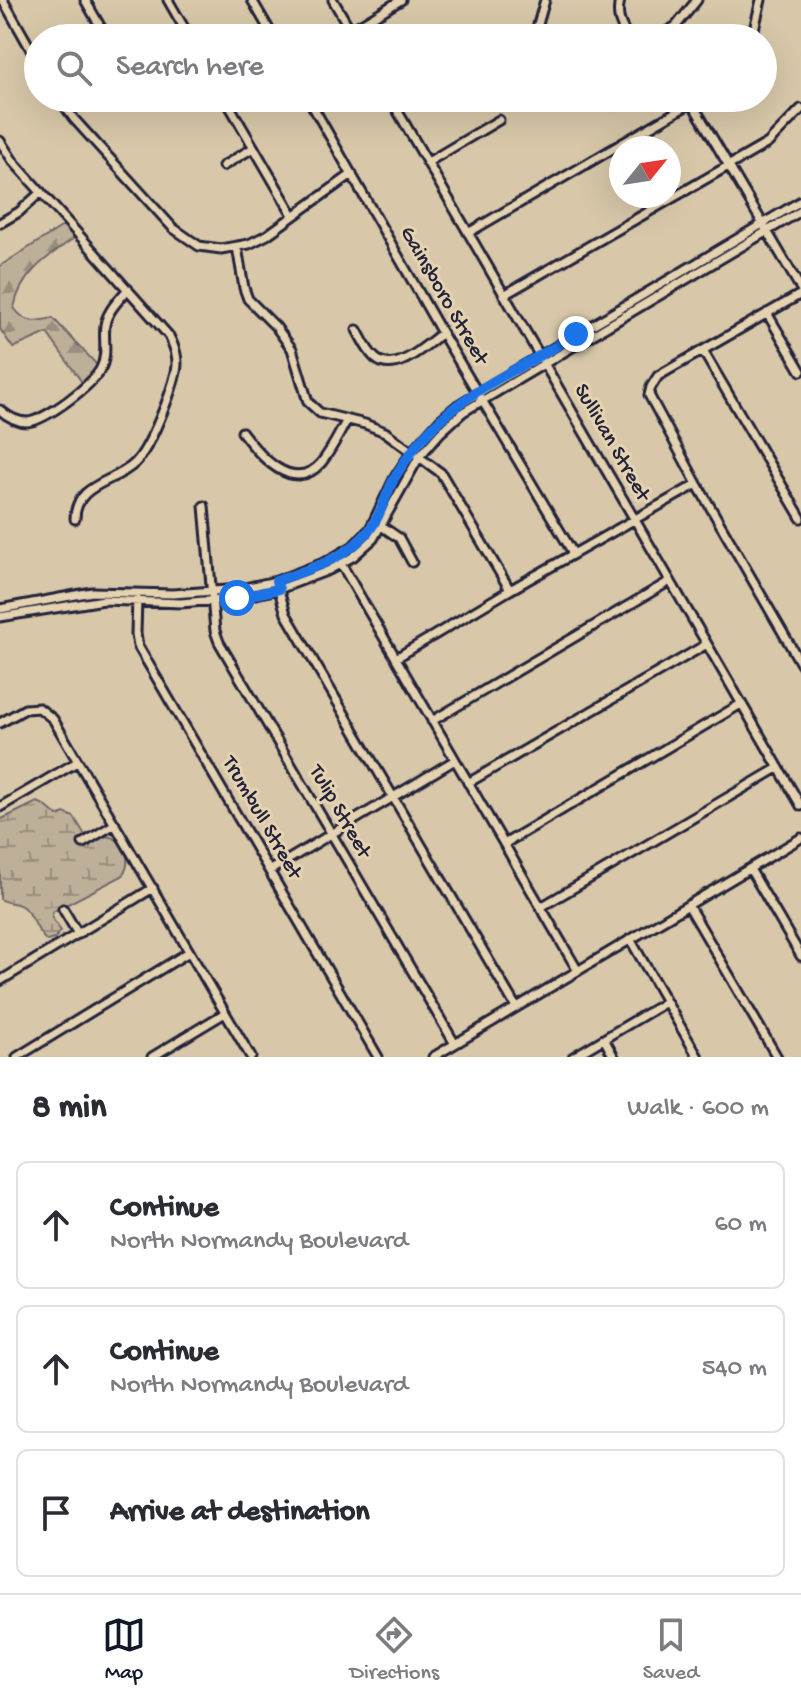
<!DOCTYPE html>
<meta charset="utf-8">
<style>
:root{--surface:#fff;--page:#f2f2f3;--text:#2b2b33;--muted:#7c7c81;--line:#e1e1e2;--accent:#111827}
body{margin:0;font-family:"Gochi Hand",sans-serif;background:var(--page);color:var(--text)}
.compass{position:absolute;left:609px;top:136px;width:72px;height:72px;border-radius:50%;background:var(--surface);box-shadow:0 8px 32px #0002;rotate:60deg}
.stop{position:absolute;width:24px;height:24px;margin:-18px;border:6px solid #1a73e8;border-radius:50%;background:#fff}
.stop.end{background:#1a73e8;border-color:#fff;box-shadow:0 2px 8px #0008}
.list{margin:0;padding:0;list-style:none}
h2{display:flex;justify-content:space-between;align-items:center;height:104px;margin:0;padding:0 32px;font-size:34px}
h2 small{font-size:26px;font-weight:400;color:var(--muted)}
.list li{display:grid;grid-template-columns:52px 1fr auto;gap:24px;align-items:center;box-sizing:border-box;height:128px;margin:0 16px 16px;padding:0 16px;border:2px solid var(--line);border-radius:12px}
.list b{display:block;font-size:30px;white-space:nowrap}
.list p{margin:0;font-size:26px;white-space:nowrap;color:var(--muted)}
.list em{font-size:26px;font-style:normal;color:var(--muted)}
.icon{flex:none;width:44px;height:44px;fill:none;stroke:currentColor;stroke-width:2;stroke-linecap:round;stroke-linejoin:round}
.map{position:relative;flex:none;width:801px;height:1057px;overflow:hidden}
.search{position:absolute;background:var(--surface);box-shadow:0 8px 32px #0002;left:24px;right:24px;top:24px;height:88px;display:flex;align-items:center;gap:20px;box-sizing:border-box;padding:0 28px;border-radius:44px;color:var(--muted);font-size:30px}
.sheet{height:536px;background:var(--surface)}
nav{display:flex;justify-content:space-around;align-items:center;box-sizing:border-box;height:112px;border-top:2px solid var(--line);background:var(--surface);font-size:22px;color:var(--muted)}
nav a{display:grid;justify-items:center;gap:4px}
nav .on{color:var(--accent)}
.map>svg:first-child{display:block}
.forest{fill:url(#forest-firs);stroke:#70686a;stroke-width:2}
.wetland{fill:url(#wetland-marsh);stroke:#70686a;stroke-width:2}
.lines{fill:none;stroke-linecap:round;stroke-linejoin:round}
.minor-casing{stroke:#22223b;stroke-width:13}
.minor{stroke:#e4d2b0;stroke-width:7}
.route{stroke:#1a73e8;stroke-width:10}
.labels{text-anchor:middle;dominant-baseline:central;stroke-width:6;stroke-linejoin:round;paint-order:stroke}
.street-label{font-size:22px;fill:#22223b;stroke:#e4d2b0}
</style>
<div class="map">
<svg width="801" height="1057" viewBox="0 0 801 1057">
<defs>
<pattern id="forest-firs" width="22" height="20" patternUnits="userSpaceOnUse" patternTransform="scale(2)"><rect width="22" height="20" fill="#beaf99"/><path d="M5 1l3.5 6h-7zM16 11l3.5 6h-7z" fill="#9a8e7e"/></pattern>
<pattern id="wetland-marsh" width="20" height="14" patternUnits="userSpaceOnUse" patternTransform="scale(2)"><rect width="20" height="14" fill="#beaf99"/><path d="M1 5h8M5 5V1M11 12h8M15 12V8" fill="none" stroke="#9a8e7e"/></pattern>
</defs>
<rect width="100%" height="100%" fill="#d8c8a9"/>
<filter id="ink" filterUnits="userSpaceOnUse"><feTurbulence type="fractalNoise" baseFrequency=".0125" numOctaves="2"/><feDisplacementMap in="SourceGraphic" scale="16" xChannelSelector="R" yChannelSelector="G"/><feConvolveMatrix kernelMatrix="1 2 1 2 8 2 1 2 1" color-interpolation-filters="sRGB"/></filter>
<g filter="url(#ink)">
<path class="forest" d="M 66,224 L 77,236 C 49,256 20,273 14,308 C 26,324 35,322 53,318 L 99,367 L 84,385 L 47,333 L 13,348 L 0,329 L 0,266 Z"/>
<path class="wetland" d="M 37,802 C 46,804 50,811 58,816 L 64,813 L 74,817 L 85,835 C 92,837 97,836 105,836 C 125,837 134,861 122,876 L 52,912 L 52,918 L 61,931 L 54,939 L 47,941 C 36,932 35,917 24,908 C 17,901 9,905 0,899 L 0,820 Z"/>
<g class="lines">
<g class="minor-casing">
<path id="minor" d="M 3,0 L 38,62
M 85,0 L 107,38
M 168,0 L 190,38
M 252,0 L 274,38
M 333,0 L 355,38
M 620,0 C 616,16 620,24 628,38
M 351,30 L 401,0
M 534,38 L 545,0
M 656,38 L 676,26 L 697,0
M 752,38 L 761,0
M 59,98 L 74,119 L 173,228 L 199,246 L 221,249 L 249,244 L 267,235 L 352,174
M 156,98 L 164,102 L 186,98
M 225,98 L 293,215
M 308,98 L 442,333 L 573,553
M 390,98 L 801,806
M 692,103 L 801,289
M 0,141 L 13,161 L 169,336 C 175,348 179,359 176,372 C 171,394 150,448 135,463 C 115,483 75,483 75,519
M 428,162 L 499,120
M 223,166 L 253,148
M 0,223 L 19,212 L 41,192
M 468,233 L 700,98
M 237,247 L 244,288 L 248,299 L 276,327 L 292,349 L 308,402 L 320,413 L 365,424 L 385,432 L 441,473 L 510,590
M 801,294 L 658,376 L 651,387 L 649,395 L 697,484 L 801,664
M 504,295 L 768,143 L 801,109
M 767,313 L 801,371
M 357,330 C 362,339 367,351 375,358 C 395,376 426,345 442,333
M 703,351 L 801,518
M 0,410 C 7,416 17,422 27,422 C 45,421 94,384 101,368 C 108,355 103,339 105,325 C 107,311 119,300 128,289
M 242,432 C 259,455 293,495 321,463 C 331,451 339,434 347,420
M 204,506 L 215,631 L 219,642 L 455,1044
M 380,525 L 399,538 L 412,562
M 340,562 L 578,971
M 278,587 L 286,614 L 516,1007
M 137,598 L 136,634 L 138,646 L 378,1057
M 0,609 L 92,592 L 173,594 L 240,589 L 276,581 L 326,562 L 352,547 L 370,529 L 395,477 L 412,452 L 440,420 L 458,405 L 801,201
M 0,617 L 104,600 L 181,603 L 237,598 L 279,589 L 329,570 L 354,556 L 373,539 L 419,457 L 440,433 L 463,412 L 801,211
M 396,658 L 510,590 L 697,484
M 432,721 L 670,581
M 0,723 L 25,709 L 39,708 L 53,719 L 251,1057
M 468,783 L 707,644
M 0,807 L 77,762
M 83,843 L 115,824
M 504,844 L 741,704
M 750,869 L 801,956
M 271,870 L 455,760
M 688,905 L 777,1057
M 541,907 L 778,768
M 63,909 L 78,934
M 630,939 L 698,1057
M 0,981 L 153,888
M 604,1039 L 614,1057
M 17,1057 L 189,952
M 152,1057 L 225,1013
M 433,1057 L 801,838
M 573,1057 L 666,1002"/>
</g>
<use href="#minor" class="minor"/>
</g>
</g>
<g class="lines" filter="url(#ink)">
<path class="route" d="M 237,598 L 279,589 L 276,581 C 308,570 345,559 368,532 C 381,517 385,495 395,477 C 407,456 423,436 441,419 C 480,383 532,363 576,334"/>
</g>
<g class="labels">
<g class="street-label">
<text transform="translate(443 296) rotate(60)">Gainsboro Street</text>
<text transform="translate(611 443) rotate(60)">Sullivan Street</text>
<text transform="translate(339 812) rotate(60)">Tulip Street</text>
<text transform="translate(261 818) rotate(60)">Trumbull Street</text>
</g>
</g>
</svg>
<svg class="compass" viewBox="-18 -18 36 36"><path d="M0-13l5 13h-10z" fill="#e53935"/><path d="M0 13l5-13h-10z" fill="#7c7c81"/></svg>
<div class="stop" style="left:237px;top:598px"></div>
<div class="stop end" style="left:576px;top:334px"></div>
<div class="search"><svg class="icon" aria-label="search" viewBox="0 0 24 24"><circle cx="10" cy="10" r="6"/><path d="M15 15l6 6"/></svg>Search here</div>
</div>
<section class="sheet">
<h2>8 min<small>Walk · 600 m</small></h2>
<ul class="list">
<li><svg class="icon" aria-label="ahead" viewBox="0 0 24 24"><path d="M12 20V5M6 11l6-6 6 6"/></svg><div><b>Continue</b><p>North Normandy Boulevard</p></div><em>60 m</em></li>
<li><svg class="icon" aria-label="ahead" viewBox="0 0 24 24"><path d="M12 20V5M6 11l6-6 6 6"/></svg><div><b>Continue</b><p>North Normandy Boulevard</p></div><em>540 m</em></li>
<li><svg class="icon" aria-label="arrive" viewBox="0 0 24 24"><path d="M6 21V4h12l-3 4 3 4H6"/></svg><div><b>Arrive at destination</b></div></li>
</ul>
</section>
<nav>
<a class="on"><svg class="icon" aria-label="map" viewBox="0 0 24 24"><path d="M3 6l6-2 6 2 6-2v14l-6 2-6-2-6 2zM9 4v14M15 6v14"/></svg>Map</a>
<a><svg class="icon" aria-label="directions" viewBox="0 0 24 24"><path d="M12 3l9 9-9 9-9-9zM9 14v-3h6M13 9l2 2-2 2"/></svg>Directions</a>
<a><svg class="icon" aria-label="saved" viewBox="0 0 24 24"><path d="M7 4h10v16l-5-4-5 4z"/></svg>Saved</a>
</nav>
